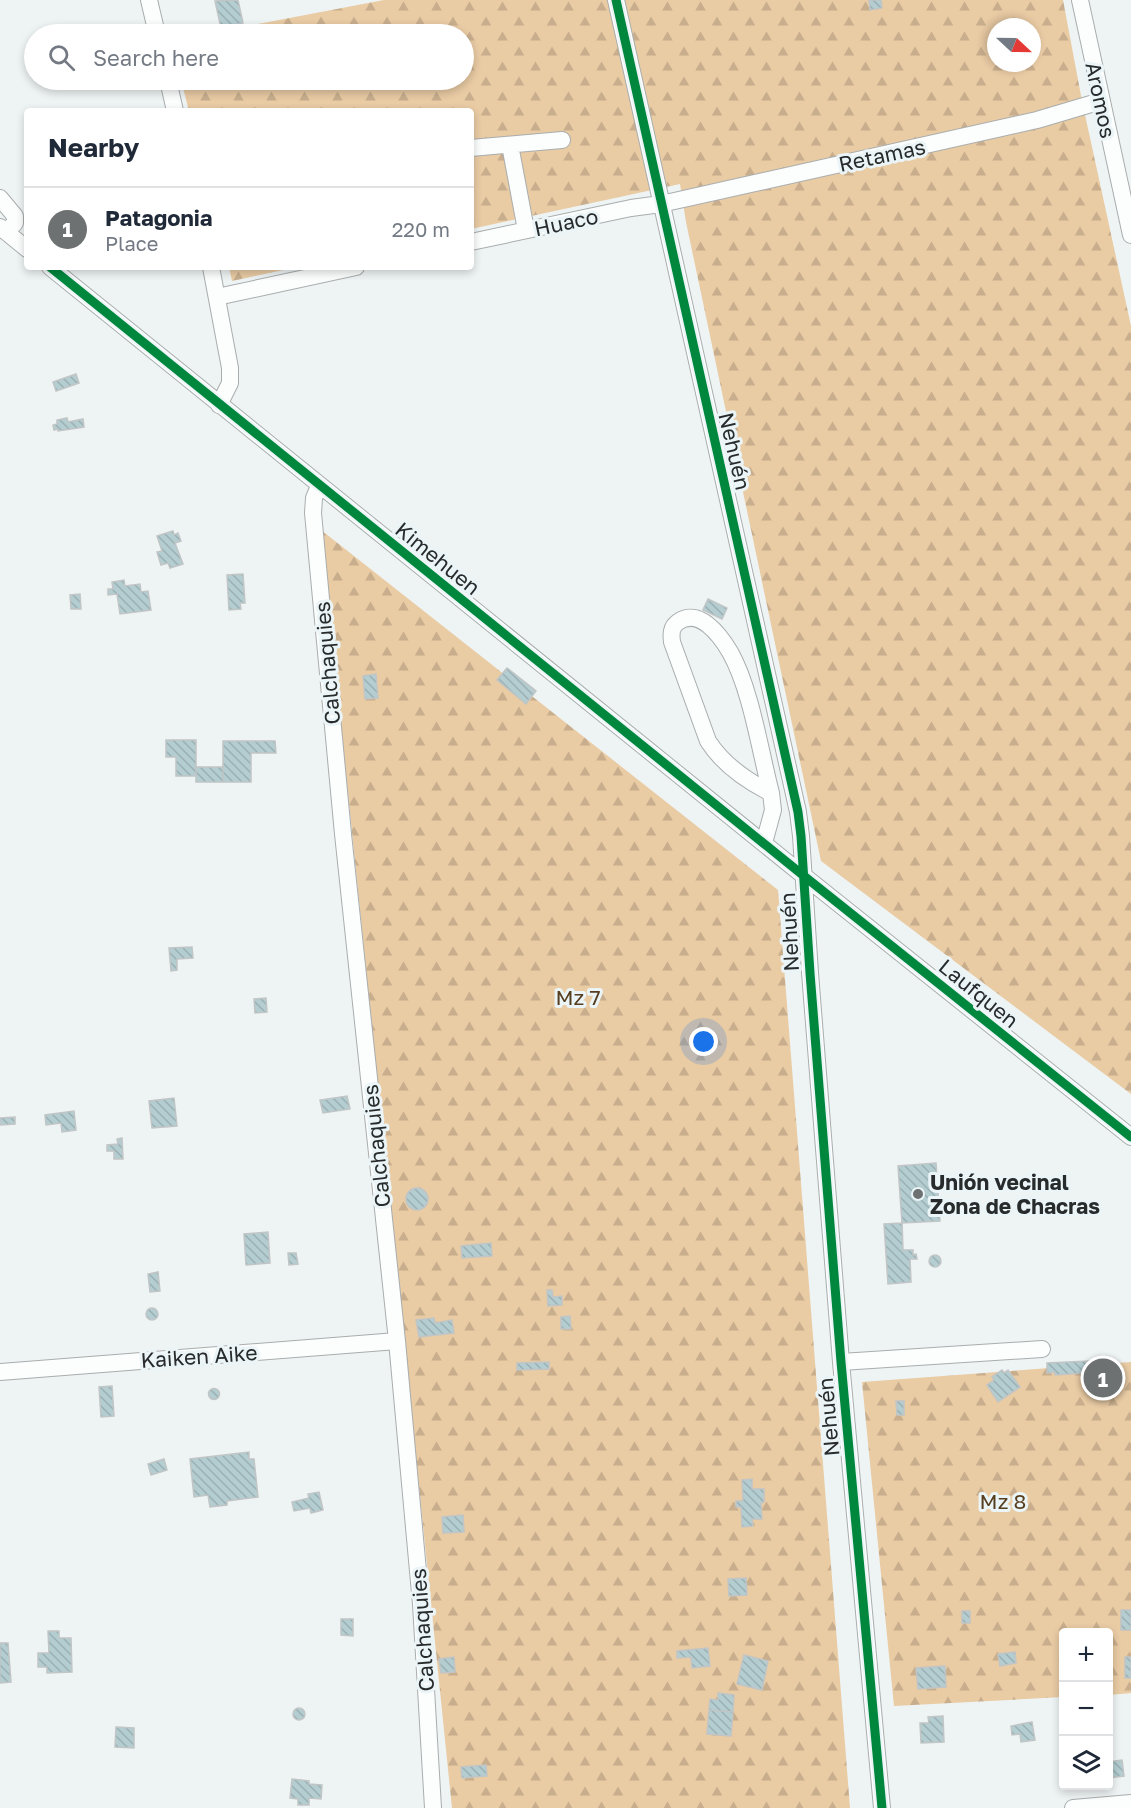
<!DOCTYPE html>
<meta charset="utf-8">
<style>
:root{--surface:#fff;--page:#f6f6f7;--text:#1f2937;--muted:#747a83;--line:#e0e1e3;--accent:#6d7172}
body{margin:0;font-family:"Golos Text",sans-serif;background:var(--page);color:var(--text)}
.controls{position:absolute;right:18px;bottom:18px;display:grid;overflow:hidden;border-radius:6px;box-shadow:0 3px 9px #0003}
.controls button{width:54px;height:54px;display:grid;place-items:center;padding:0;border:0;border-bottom:2px solid var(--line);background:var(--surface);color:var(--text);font:30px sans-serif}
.compass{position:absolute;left:987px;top:18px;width:54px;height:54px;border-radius:50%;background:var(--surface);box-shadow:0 3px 9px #0003;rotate:112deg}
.you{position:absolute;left:704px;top:1042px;width:21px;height:21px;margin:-15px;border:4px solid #fff;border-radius:50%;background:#1a73e8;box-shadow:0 0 0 9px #1a73e833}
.badge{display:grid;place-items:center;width:39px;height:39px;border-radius:50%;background:var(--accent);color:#fff;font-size:20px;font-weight:700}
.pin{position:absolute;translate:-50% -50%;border:3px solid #fff;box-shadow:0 2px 6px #0006}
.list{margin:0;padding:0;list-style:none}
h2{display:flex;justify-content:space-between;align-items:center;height:78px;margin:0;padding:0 24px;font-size:26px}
h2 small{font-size:20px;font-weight:400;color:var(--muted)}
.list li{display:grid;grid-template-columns:39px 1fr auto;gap:18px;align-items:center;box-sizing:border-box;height:84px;padding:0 24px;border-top:2px solid var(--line)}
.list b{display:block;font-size:22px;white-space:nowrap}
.list p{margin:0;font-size:20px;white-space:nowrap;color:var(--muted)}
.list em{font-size:20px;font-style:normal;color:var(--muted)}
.icon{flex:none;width:33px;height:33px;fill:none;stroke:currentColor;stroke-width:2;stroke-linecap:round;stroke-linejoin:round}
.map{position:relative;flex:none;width:1131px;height:1808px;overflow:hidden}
.search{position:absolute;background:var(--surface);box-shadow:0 3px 9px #0003;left:24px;top:24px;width:450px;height:66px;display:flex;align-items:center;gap:15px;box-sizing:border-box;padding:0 21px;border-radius:33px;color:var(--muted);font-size:22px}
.panel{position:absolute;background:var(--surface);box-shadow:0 3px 9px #0003;left:24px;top:108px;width:450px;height:162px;border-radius:6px}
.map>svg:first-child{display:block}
.forest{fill:url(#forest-firs);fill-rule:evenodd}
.building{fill:url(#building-back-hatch);stroke:#c1c5c5;stroke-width:1.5}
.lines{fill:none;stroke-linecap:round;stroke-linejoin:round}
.minor-casing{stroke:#a9adae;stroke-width:18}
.minor{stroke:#fcfdfd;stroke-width:16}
.cycleway-casing{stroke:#ebf4f6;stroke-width:13}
.cycleway{stroke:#00873e;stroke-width:9}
.poi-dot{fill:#6d7172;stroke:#ebf4f6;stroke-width:2}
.labels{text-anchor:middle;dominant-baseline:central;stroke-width:6;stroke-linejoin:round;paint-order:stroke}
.street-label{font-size:21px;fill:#272b2c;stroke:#ebf4f6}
.park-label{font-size:21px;fill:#553d1e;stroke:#ebf4f6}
.poi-label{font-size:21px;font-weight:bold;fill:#272b2c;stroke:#ebf4f6;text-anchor:start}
</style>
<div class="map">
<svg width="1131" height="1808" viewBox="0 0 1131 1808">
<defs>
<pattern id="forest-firs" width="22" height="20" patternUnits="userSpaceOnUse" patternTransform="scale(1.5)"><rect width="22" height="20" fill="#e9cba4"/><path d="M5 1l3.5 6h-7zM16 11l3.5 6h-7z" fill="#c8ae8d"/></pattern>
<pattern id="building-back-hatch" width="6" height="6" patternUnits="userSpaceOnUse" patternTransform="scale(1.5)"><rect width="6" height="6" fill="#b3cdd1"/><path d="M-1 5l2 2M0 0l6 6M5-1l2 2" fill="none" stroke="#9ab0b4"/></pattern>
</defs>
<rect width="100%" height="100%" fill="#eef3f3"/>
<path class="forest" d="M 384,0 L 1063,0 L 1082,101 L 1131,326 L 1131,1094 L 821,861 L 686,222 L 680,184 L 471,229 L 471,111 L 189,111 L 181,80 L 464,80 L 464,34 L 206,34 ZM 996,27 L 1032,27 L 1032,63 L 996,63 Z
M 229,267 L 297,267 L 232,281 Z
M 321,530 L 778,890 L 850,1808 L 452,1808 Z
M 1131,1362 L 1131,1693 L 1109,1695 L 1108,1632 L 1064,1632 L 1063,1697 L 894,1706 L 862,1382 Z"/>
<path class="building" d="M 238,0 L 243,23 L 221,28 L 215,1 Z
M 869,0 L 881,0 L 882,8 L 870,10 Z
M 76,374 L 79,383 L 56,391 L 53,382 Z
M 67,418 L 68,422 L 83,419 L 84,427 L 58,431 L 58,429 L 54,430 L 53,425 L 57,424 L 57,420 Z
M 173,531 L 174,535 L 178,533 L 181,541 L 175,543 L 183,564 L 170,568 L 168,563 L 161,565 L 157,552 L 162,551 L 157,536 Z
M 243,574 L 245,603 L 240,603 L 241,609 L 229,610 L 227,575 Z
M 124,580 L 125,586 L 140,584 L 141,592 L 148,591 L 151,610 L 120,614 L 117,594 L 108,595 L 108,589 L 113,589 L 112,582 Z
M 80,594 L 81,609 L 71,609 L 70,595 Z
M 708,599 L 727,608 L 722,619 L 703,610 Z
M 507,668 L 536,691 L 526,704 L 497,680 Z
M 376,674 L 378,698 L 365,699 L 363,676 Z
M 166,740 L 196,740 L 196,776 L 176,776 L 176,757 L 166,757 Z
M 223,741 L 275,741 L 276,753 L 251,753 L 251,782 L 223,782 Z
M 196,767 L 223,767 L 223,782 L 196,782 Z
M 192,947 L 193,958 L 177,959 L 177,970 L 171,971 L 169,948 Z
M 266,998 L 267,1012 L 255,1013 L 254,999 Z
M 347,1096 L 350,1109 L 323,1113 L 320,1100 Z
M 174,1098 L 177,1126 L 152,1128 L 149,1101 Z
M 74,1111 L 76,1130 L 62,1132 L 61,1123 L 46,1125 L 45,1115 Z
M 15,1117 L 15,1124 L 0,1125 L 0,1118 Z
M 122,1138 L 123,1159 L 114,1159 L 114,1151 L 107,1151 L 107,1145 L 118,1144 L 117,1139 Z
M 936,1163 L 940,1221 L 902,1223 L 898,1166 Z
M406 1199a11 11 0 1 1 22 0a11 11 0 1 1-22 0Z
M 902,1223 L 903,1250 L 913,1250 L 913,1255 L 916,1254 L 917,1259 L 910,1259 L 911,1282 L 888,1284 L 884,1224 Z
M 268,1232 L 270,1263 L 246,1265 L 244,1234 Z
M 491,1243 L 492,1256 L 462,1258 L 461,1246 Z
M 288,1253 L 296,1253 L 298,1264 L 289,1265 Z
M929 1261a6 6 0 1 1 12 0a6 6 0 1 1-12 0Z
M 158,1272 L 160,1291 L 150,1292 L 148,1274 Z
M 547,1290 L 552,1290 L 553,1297 L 562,1296 L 562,1305 L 548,1306 Z
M146 1314a6 6 0 1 1 12 0a6 6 0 1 1-12 0Z
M 570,1316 L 571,1329 L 561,1329 L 561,1317 Z
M 434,1318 L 435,1323 L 452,1320 L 454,1333 L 419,1337 L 416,1320 Z
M 1111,1360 L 1113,1396 L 1095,1397 L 1094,1378 L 1085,1379 L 1085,1373 L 1055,1375 L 1055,1372 L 1047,1373 L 1047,1363 Z
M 549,1362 L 549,1369 L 517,1370 L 517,1363 Z
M 1002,1370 L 1004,1373 L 1008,1370 L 1020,1387 L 998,1402 L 987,1385 L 994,1380 L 992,1377 Z
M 112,1386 L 114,1416 L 101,1417 L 99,1387 Z
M208.5 1394a5.5 5.5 0 1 1 11 0a5.5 5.5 0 1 1-11 0Z
M 896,1401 L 904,1401 L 904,1415 L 897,1415 Z
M 249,1452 L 249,1459 L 254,1459 L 258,1497 L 227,1501 L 227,1505 L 210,1507 L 208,1495 L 194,1497 L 190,1459 Z
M 164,1459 L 167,1470 L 151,1475 L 148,1464 Z
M 752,1479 L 752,1489 L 764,1489 L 764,1502 L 761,1503 L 762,1519 L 752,1519 L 753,1526 L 742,1527 L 741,1507 L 736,1507 L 736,1501 L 743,1501 L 742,1480 Z
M 319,1492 L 323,1510 L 311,1513 L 310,1508 L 294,1511 L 292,1502 L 309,1498 L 308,1494 Z
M 463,1515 L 464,1532 L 443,1533 L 442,1517 Z
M 746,1578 L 747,1595 L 729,1596 L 728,1579 Z
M 1121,1610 L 1131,1610 L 1131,1630 L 1121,1630 Z
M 962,1611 L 970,1611 L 970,1623 L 962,1623 Z
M 341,1619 L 353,1619 L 353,1636 L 341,1635 Z
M 48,1631 L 59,1631 L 59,1638 L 71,1638 L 72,1672 L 47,1673 L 47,1667 L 38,1667 L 38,1653 L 49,1653 Z
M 0,1643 L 8,1643 L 11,1682 L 0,1683 Z
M 708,1648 L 710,1666 L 692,1668 L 691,1657 L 677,1658 L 677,1651 Z
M 1015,1652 L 1016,1663 L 1000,1666 L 998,1654 Z
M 744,1655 L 768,1661 L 762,1690 L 737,1684 Z
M 454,1657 L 455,1672 L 441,1673 L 439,1659 Z
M 1125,1657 L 1131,1657 L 1131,1678 L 1125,1678 Z
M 945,1666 L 946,1687 L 918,1689 L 916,1668 Z
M 718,1693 L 734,1695 L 733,1712 L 709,1710 L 710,1699 L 718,1700 Z
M293 1714a6 6 0 1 1 12 0a6 6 0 1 1-12 0Z
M 709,1710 L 733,1712 L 731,1736 L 707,1734 Z
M 943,1716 L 944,1742 L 921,1743 L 920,1723 L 929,1723 L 928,1717 Z
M 1032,1722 L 1035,1740 L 1021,1742 L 1020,1734 L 1012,1735 L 1011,1726 Z
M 116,1727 L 134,1728 L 134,1748 L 115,1747 Z
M 1122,1760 L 1124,1776 L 1109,1778 L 1108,1762 Z
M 486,1765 L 487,1776 L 462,1778 L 461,1767 Z
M 292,1779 L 309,1781 L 309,1784 L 322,1785 L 321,1799 L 309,1798 L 309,1805 L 298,1805 L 298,1799 L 290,1798 Z"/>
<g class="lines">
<g class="minor-casing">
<path id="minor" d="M 149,0 L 157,34
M 616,0 L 798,812 L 801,836 L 810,973 L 841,1362 L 882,1808
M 1080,0 L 1131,235
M 168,80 L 175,111
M 510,145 L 526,230
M 471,148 L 562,140
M 0,198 L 15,216 L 15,223 L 6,232
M 0,227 L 27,249
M 471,242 L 631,208 L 661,204 L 1037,120 L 1101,101
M 50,267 L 804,876 L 1131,1137
M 211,267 L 230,368 L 230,383 L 219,405
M 217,297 L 356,267
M 319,486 L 314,498 L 313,513 L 343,834 L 397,1341 L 421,1604 L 433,1808
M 764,843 L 773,810 L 771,793 C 760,751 751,689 730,652 C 720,635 699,607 678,622 C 671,627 671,634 672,642 L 708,741 C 722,763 747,781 771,793
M 841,1362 L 1042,1349
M 0,1372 L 397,1341
M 1073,1808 L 1131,1803"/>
</g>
<use href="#minor" class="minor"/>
<g class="cycleway-casing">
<path id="cycleway" d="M 616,0 L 798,812 L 801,836 L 810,973 L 841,1362 L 882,1808
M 50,267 L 804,876 L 1131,1137"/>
</g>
<use href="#cycleway" class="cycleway"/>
</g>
<circle class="poi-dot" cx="918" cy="1194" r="6"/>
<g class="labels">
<g class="street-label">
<text transform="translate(1101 100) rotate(78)">Aromos</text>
<text transform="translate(882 155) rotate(-12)">Retamas</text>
<text transform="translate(566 222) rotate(-12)">Huaco</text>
<text transform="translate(735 451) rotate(77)">Nehuén</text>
<text transform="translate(438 558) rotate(39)">Kimehuen</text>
<text transform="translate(327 663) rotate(-95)">Calchaquies</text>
<text transform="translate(789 932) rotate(-93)">Nehuén</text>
<text transform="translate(979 993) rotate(39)">Laufquen</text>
<text transform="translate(376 1146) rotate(-96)">Calchaquies</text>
<text transform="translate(199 1356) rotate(-4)">Kaiken Aike</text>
<text transform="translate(828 1417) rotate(-95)">Nehuén</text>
<text transform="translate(422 1630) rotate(-94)">Calchaquies</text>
</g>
<g class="park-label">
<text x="578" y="997">Mz 7</text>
<text x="1003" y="1501">Mz 8</text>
</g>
<g class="poi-label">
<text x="930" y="1182">Unión vecinal<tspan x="930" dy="24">Zona de Chacras</tspan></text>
</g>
</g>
</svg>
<div class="controls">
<button>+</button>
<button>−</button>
<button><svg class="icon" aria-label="layers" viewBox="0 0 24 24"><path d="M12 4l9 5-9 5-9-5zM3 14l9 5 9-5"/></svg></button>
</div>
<svg class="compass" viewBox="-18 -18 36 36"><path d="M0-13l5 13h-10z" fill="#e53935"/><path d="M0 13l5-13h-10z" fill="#747a83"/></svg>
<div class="you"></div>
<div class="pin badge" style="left:1103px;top:1378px">1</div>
<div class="search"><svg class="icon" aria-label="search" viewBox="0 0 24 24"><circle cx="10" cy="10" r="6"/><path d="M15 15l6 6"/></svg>Search here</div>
<section class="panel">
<h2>Nearby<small></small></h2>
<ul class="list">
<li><span class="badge">1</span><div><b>Patagonia</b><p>Place</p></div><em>220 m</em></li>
</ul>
</section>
</div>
